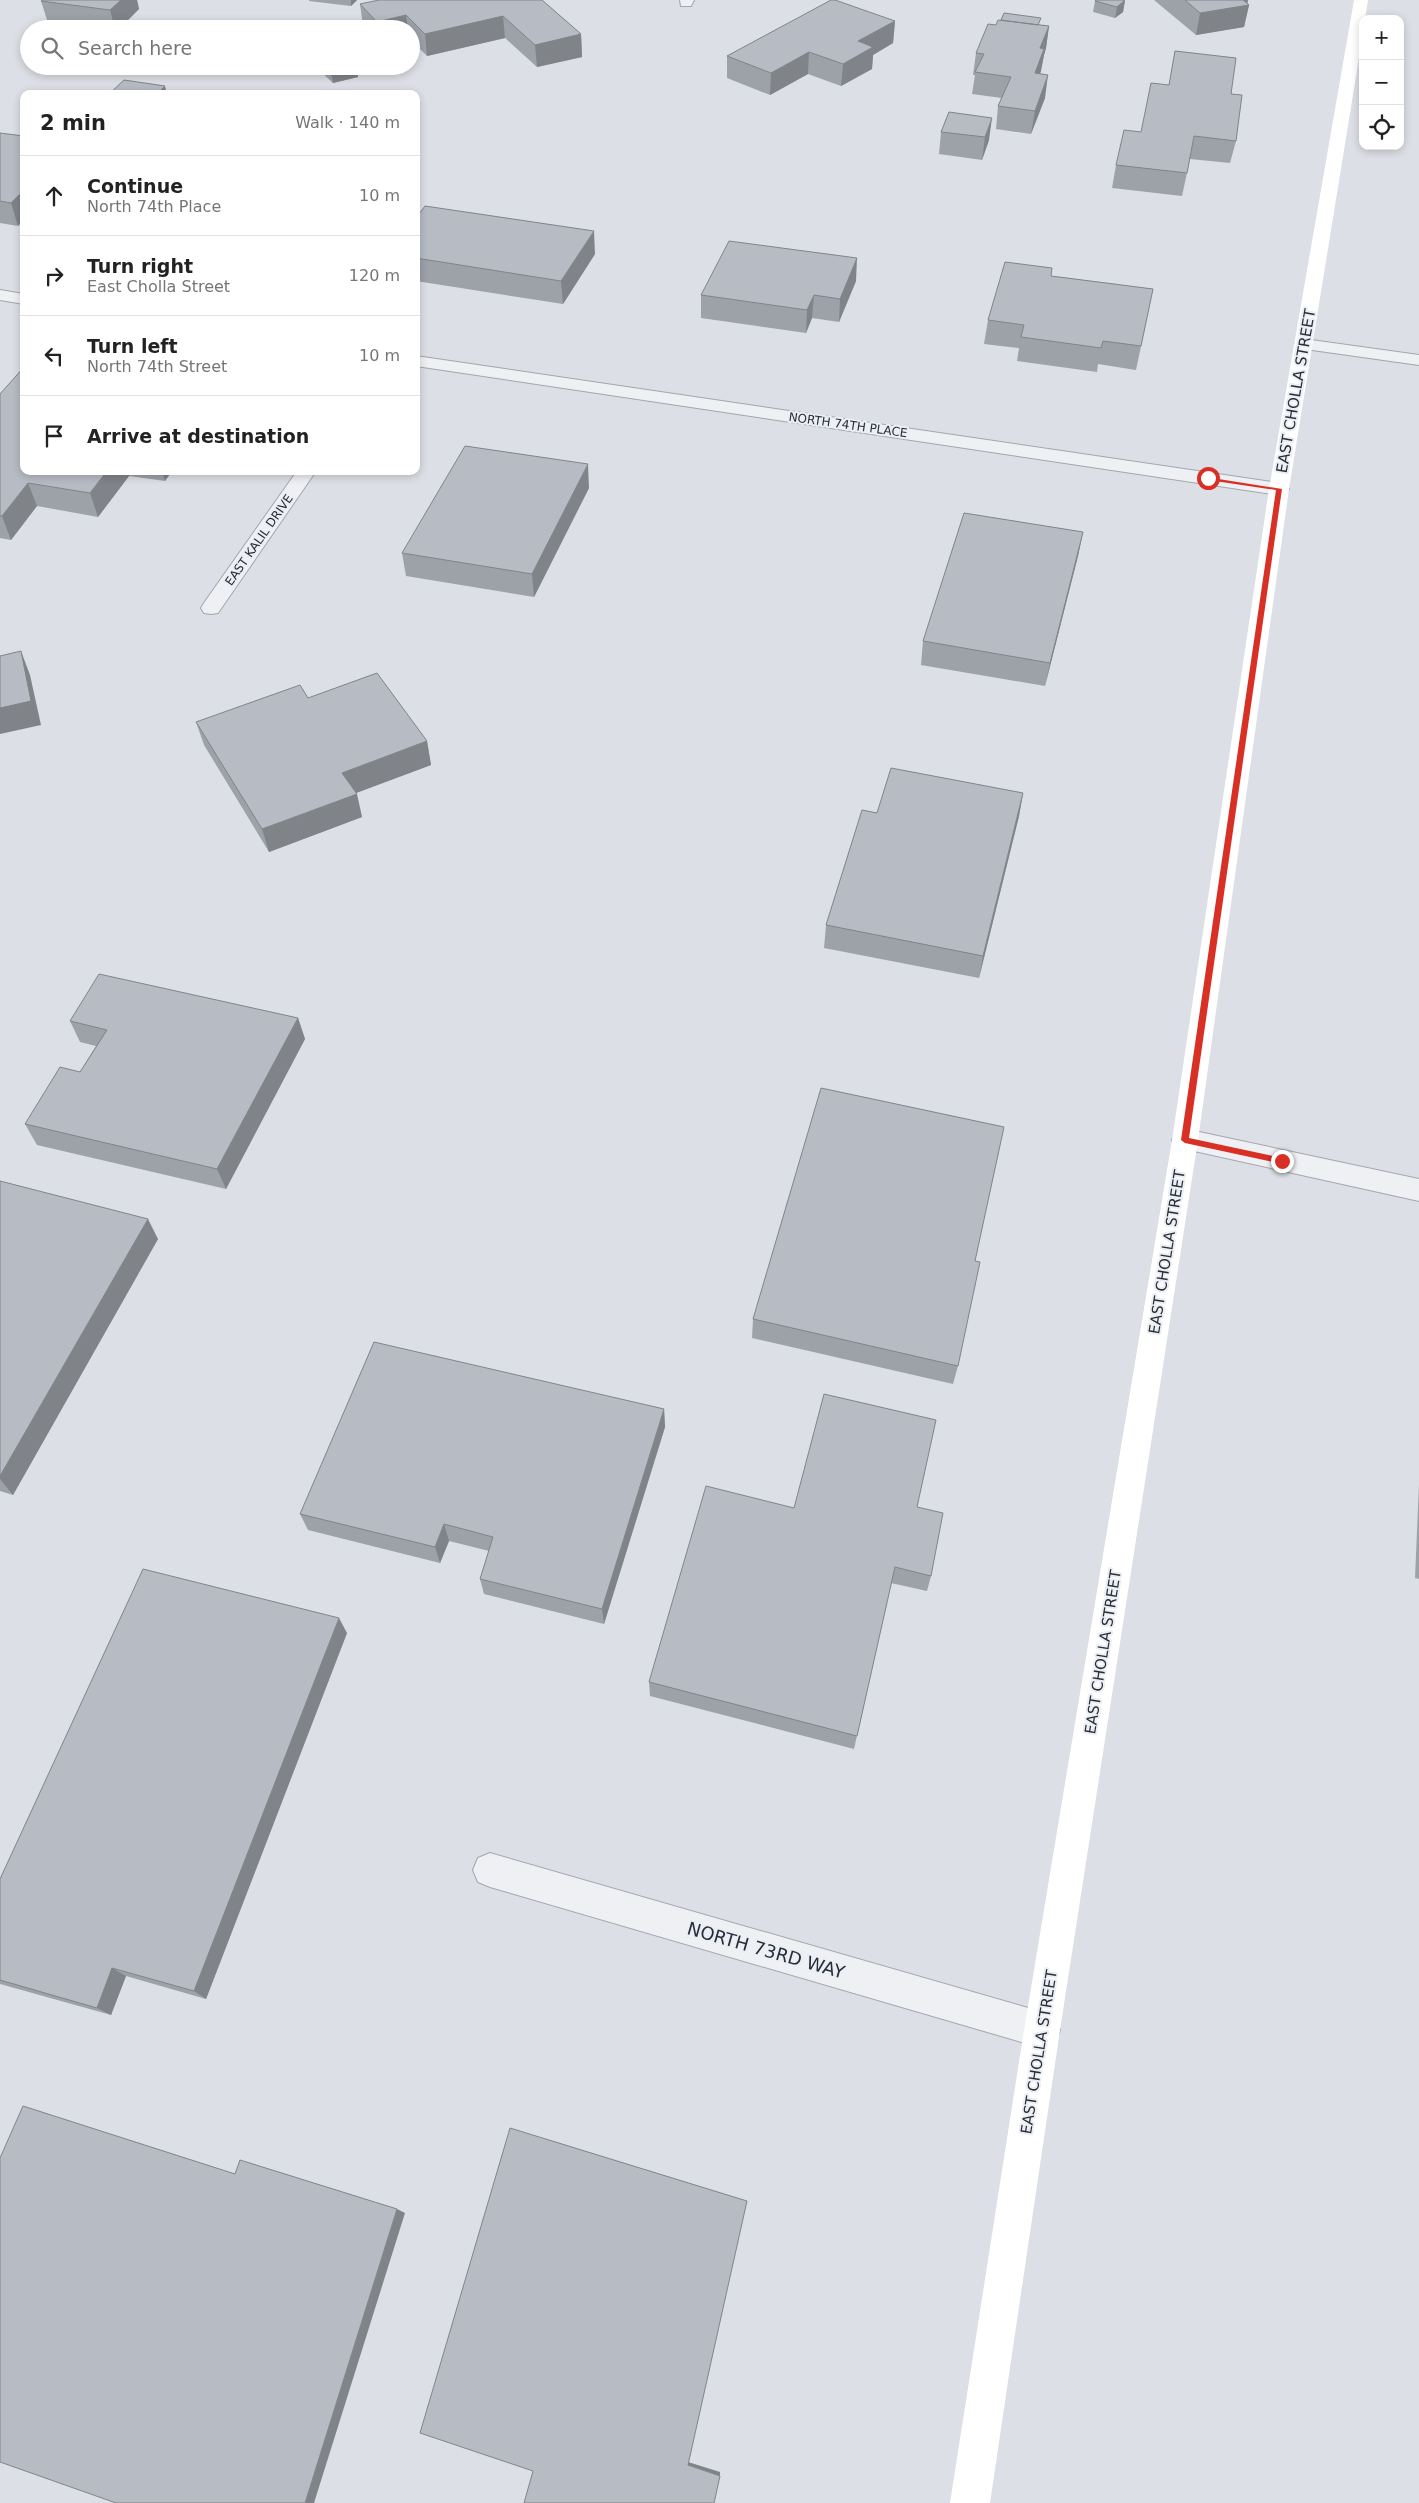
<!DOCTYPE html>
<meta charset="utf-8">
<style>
:root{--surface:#fff;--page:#f6f6f6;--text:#222;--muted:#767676;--line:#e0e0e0}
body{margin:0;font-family:"DejaVu Sans",sans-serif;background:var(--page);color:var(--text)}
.controls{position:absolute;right:15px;top:15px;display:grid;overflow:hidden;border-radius:10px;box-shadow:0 2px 8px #0003}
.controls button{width:45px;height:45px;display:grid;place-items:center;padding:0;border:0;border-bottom:1px solid var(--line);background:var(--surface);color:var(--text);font:25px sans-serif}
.stop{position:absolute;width:15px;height:15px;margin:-11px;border:4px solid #d93025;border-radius:50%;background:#fff}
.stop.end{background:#d93025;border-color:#fff;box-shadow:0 1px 5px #0008}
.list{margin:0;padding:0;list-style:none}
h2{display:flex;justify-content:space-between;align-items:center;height:65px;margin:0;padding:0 20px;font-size:21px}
h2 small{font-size:16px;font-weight:400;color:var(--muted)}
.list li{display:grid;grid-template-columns:32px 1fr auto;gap:15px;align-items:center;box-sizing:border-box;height:80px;padding:0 20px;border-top:1px solid var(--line)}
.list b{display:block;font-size:19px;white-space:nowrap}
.list p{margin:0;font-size:16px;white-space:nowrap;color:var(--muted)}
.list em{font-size:16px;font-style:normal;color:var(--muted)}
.icon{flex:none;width:28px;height:28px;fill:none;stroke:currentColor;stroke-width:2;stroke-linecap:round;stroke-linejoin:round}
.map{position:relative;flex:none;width:1419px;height:2503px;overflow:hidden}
.search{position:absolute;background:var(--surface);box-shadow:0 2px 8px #0003;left:20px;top:20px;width:400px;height:55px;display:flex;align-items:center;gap:12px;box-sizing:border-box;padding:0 18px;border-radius:28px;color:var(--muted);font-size:19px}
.panel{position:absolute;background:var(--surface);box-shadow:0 2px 8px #0003;left:20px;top:90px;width:400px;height:385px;border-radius:10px}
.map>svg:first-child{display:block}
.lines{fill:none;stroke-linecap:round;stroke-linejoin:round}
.street-casing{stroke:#a2a6ae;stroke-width:2}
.street{fill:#eff0f4;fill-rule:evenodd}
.secondary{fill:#fff;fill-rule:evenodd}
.wall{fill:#9da2a9}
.shaded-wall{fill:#808489}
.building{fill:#b7bcc4;stroke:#808489}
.route{fill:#d93025}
.labels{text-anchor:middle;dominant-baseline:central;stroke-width:4;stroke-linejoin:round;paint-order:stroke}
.far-street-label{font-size:12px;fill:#282e39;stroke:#ebeef3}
.street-label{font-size:15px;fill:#282e39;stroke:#ebeef3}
.near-street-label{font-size:18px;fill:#282e39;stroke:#ebeef3}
</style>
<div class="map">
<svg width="1419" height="2503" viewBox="0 0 1419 2503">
<rect width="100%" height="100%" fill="#dcdfe5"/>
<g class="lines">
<g class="street-casing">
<path id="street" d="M 680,0 L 694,0 L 691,6 L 681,6 Z
M 0,290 L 24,294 L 24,304 L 0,300 Z
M 1304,339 L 1419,355 L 1419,365 L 1298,348 L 1295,344 L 1298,340 Z
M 416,356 L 1279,483 L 1286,485 L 1289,489 L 1286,493 L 1279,495 L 416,366 Z
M 297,471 L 316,471 L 218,613 L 211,614 L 204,613 L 201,608 L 204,603 Z
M 1185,1129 L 1419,1179 L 1419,1201 L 1176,1147 L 1172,1140 L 1176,1133 Z
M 490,1853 L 1042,2012 L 1055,2017 L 1060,2030 L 1055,2043 L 1042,2048 L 490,1887 L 478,1882 L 473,1870 L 478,1858 Z"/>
</g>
<use href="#street" class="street"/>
<path class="secondary" d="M 1354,0 L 1368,0 L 1365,19 L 1363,19 L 1363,33 L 1289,489 L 1198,1140 L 1060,2030 L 990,2503 L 950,2503 L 1024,2030 L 1172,1140 L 1269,489 Z"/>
</g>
<path class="wall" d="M 43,0 L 137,0 L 139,9 L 119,29 L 93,29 L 48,23 L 41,1 Z
M 309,0 L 357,0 L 351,6 L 309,1 Z
M 542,0 L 581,34 L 582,57 L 537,67 L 505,38 L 427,56 L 411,40 L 411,29 L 366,29 L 363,26 L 360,4 Z
M 1125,0 L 1123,12 L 1115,18 L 1093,12 L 1095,1 Z
M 1154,0 L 1248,0 L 1247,4 L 1249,5 L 1244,27 L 1196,35 Z
M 895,21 L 893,43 L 873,55 L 872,69 L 841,86 L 808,74 L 770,95 L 727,78 L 727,56 Z
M 996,25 L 1040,25 L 1049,26 L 1046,48 L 1044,55 L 1040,74 L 1045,98 L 1031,134 L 996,129 L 998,106 L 1002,98 L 972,94 L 975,75 L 973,75 L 976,53 Z
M 1175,51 L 1231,94 L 1236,141 L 1230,163 L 1190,159 L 1182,196 L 1112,188 L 1116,165 L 1141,132 L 1169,85 Z
M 320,66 L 356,66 L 358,77 L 333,83 L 321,72 Z
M 949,112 L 989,140 L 982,160 L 939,154 L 941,132 Z
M 0,133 L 18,226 L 0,223 Z
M 416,218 L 595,254 L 563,304 L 416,281 Z
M 1051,276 L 1153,289 L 1136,370 L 1098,364 L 1097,372 L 1017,361 L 1019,348 L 984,344 L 988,320 Z
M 856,281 L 839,322 L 812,318 L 806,333 L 701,318 L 701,295 Z
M 0,394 L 24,471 L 172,471 L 165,481 L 129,476 L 98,517 L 37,506 L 11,540 L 0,538 Z
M 589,488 L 534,597 L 406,576 L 402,553 Z
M 1083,532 L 1078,556 L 1045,686 L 921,665 L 923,641 Z
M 308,698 L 427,741 L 431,765 L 356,793 L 362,817 L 269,852 L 204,745 L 196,722 Z
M 1023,793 L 1019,816 L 979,978 L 824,948 L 826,925 L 877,813 Z
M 298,1018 L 305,1039 L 226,1189 L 37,1145 L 25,1124 L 80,1072 L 96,1046 L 80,1042 L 70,1021 Z
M 0,1181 L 158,1239 L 13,1495 L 0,1491 Z
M 975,1261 L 958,1366 L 953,1384 L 752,1338 L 753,1319 Z
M 664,1409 L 665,1427 L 604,1624 L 484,1594 L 480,1579 L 489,1551 L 449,1541 L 440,1563 L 308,1530 L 300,1514 Z
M 1419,1484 L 1419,1579 L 1415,1578 Z
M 917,1507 L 931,1576 L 927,1591 L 891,1583 L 854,1749 L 650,1696 L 649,1682 L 794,1508 Z
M 347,1633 L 206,1999 L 126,1976 L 111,2015 L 0,1984 L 0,1879 Z"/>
<path class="shaded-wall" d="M 121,0 L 137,0 L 139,9 L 119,29 L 115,29 L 110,10 Z
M 351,0 L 357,0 L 351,6 Z
M 1125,0 L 1123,12 L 1115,18 L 1117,7 Z
M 1226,0 L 1248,0 L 1247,5 L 1249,5 L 1244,27 L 1196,35 L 1200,13 Z
M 406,15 L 408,29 L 378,29 L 377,22 Z
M 503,16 L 505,38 L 427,56 L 425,34 Z
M 895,21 L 893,43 L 873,55 L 872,69 L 841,86 L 843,64 L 858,41 Z
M 1049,26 L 1046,48 L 1044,55 L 1041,71 L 1032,96 L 1035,73 L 1040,48 Z
M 581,34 L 582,57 L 537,67 L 535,45 Z
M 809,52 L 808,74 L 770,95 L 771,73 Z
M 330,66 L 356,66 L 358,77 L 333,83 Z
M 1048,75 L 1045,98 L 1031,134 L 1035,111 Z
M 165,86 L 167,94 L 157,94 Z
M 992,118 L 989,140 L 982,160 L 985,137 Z
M 24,190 L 24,220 L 18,226 L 11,203 Z
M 594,231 L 595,254 L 563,304 L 561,281 Z
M 857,258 L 856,281 L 839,322 L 840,299 Z
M 814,295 L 812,318 L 806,333 L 807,310 Z
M 588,464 L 589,488 L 534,597 L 532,574 Z
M 107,471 L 128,471 L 129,476 L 98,517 L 90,493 Z
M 162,471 L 172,471 L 165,481 Z
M 28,483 L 37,506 L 11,540 L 2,516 Z
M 1083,532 L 1078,556 L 1045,686 L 1050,663 Z
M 21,651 L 30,675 L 41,725 L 0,734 L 0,708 Z
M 427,741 L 431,765 L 348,796 L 342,773 Z
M 1023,793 L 1019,816 L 979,978 L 983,956 Z
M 357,794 L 362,817 L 269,852 L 262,829 Z
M 298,1018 L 305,1039 L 226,1189 L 217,1169 Z
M 148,1219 L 158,1239 L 13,1495 L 0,1479 L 0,1476 Z
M 664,1409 L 665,1427 L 604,1624 L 602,1609 Z
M 444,1524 L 449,1541 L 440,1563 L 435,1547 Z
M 339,1618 L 347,1633 L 206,1999 L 194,1991 Z
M 112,1968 L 126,1976 L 111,2015 L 97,2008 Z
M 397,2209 L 405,2213 L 314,2503 L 305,2503 Z
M 688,2462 L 720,2472 L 720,2476 L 688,2465 Z"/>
<path class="building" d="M 43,0 L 121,0 L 110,10 L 41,1 Z
M 379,0 L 542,0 L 581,34 L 535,45 L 503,16 L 425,34 L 406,15 L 377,22 L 360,4 Z
M 831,0 L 835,0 L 895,21 L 858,41 L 873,47 L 843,64 L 809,52 L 771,73 L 727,56 Z
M 1096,0 L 1125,0 L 1117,7 L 1095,1 Z
M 1185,0 L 1243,0 L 1249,5 L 1200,13 Z
M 1004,13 L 1041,18 L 1038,25 L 1001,20 Z
M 998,20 L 1049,26 L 1040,48 L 1044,49 L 1035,73 L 1048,75 L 1035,111 L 998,106 L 1011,77 L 975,72 L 984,54 L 976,53 L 988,24 L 996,25 Z
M 1175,51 L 1236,58 L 1231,94 L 1242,95 L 1236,141 L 1194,136 L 1187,173 L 1116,165 L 1124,130 L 1141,132 L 1151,83 L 1169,85 Z
M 124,80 L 165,86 L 157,94 L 109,94 Z
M 949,112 L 992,118 L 985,137 L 941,132 Z
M 0,133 L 24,136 L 24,190 L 11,203 L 0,201 Z
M 425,206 L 594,231 L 561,281 L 416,258 L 416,218 Z
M 729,241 L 857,258 L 840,299 L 814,295 L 807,310 L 701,295 Z
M 1005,262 L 1052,268 L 1051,276 L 1153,289 L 1141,346 L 1103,341 L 1101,348 L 1021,337 L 1024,325 L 988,320 Z
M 24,367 L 24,471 L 107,471 L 90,493 L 28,483 L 2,516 L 0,516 L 0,394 Z
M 465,446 L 588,464 L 532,574 L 402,553 Z
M 964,513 L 1083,532 L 1050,663 L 923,641 Z
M 21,651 L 31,701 L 0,708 L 0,656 Z
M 377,673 L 427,741 L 342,773 L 357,794 L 262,829 L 196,722 L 300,685 L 308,698 Z
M 891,768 L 1023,793 L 983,956 L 826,925 L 862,810 L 877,813 Z
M 99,974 L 298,1018 L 217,1169 L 25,1124 L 60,1067 L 80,1072 L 107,1030 L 70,1021 Z
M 821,1088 L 1004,1127 L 975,1261 L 980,1262 L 958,1366 L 753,1319 Z
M 0,1181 L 148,1219 L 0,1476 Z
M 374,1342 L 664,1409 L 602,1609 L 480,1579 L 493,1537 L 444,1524 L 435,1547 L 300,1514 Z
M 824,1394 L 936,1420 L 917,1507 L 943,1513 L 931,1576 L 895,1567 L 857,1736 L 649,1682 L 706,1486 L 794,1508 Z
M 143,1569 L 339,1618 L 194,1991 L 112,1968 L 97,2008 L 0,1980 L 0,1879 Z
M 23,2106 L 235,2174 L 240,2160 L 397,2209 L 305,2503 L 116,2503 L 0,2462 L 0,2158 Z
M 510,2128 L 747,2201 L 688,2465 L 720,2476 L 714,2503 L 524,2503 L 533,2471 L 420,2433 Z"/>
<path class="route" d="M 1206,477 L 1282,489 L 1189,1138 L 1282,1158 L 1286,1161 L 1282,1164 L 1185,1143 L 1181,1140 L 1276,490 L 1208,480 Z"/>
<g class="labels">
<g class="far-street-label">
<text transform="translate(848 425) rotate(8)">NORTH 74TH PLACE</text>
<text transform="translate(259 540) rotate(-55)">EAST KALIL DRIVE</text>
</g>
<g class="street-label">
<text transform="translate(1296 391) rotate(-80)">EAST CHOLLA STREET</text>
<text transform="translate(1167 1252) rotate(-81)">EAST CHOLLA STREET</text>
<text transform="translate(1103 1652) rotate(-81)">EAST CHOLLA STREET</text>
<text transform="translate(1039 2052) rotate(-81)">EAST CHOLLA STREET</text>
</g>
<g class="near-street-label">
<text transform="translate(766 1950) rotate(16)">NORTH 73RD WAY</text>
</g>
</g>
</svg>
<div class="controls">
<button>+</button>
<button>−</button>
<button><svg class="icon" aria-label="locate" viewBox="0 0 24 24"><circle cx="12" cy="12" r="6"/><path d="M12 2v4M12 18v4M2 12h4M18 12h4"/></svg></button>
</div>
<div class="stop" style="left:1208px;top:478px"></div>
<div class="stop end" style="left:1282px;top:1161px"></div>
<div class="search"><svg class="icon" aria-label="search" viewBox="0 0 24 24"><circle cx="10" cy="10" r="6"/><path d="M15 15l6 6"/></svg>Search here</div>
<section class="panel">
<h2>2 min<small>Walk · 140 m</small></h2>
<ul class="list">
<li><svg class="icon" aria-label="ahead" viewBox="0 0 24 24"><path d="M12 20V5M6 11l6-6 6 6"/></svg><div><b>Continue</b><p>North 74th Place</p></div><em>10 m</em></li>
<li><svg class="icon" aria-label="right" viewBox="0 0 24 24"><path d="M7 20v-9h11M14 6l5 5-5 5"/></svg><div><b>Turn right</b><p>East Cholla Street</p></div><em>120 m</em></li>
<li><svg class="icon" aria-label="left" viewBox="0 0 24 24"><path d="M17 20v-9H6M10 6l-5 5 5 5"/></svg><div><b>Turn left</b><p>North 74th Street</p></div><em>10 m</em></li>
<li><svg class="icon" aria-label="arrive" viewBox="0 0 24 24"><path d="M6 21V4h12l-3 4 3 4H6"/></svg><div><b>Arrive at destination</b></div></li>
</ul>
</section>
</div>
